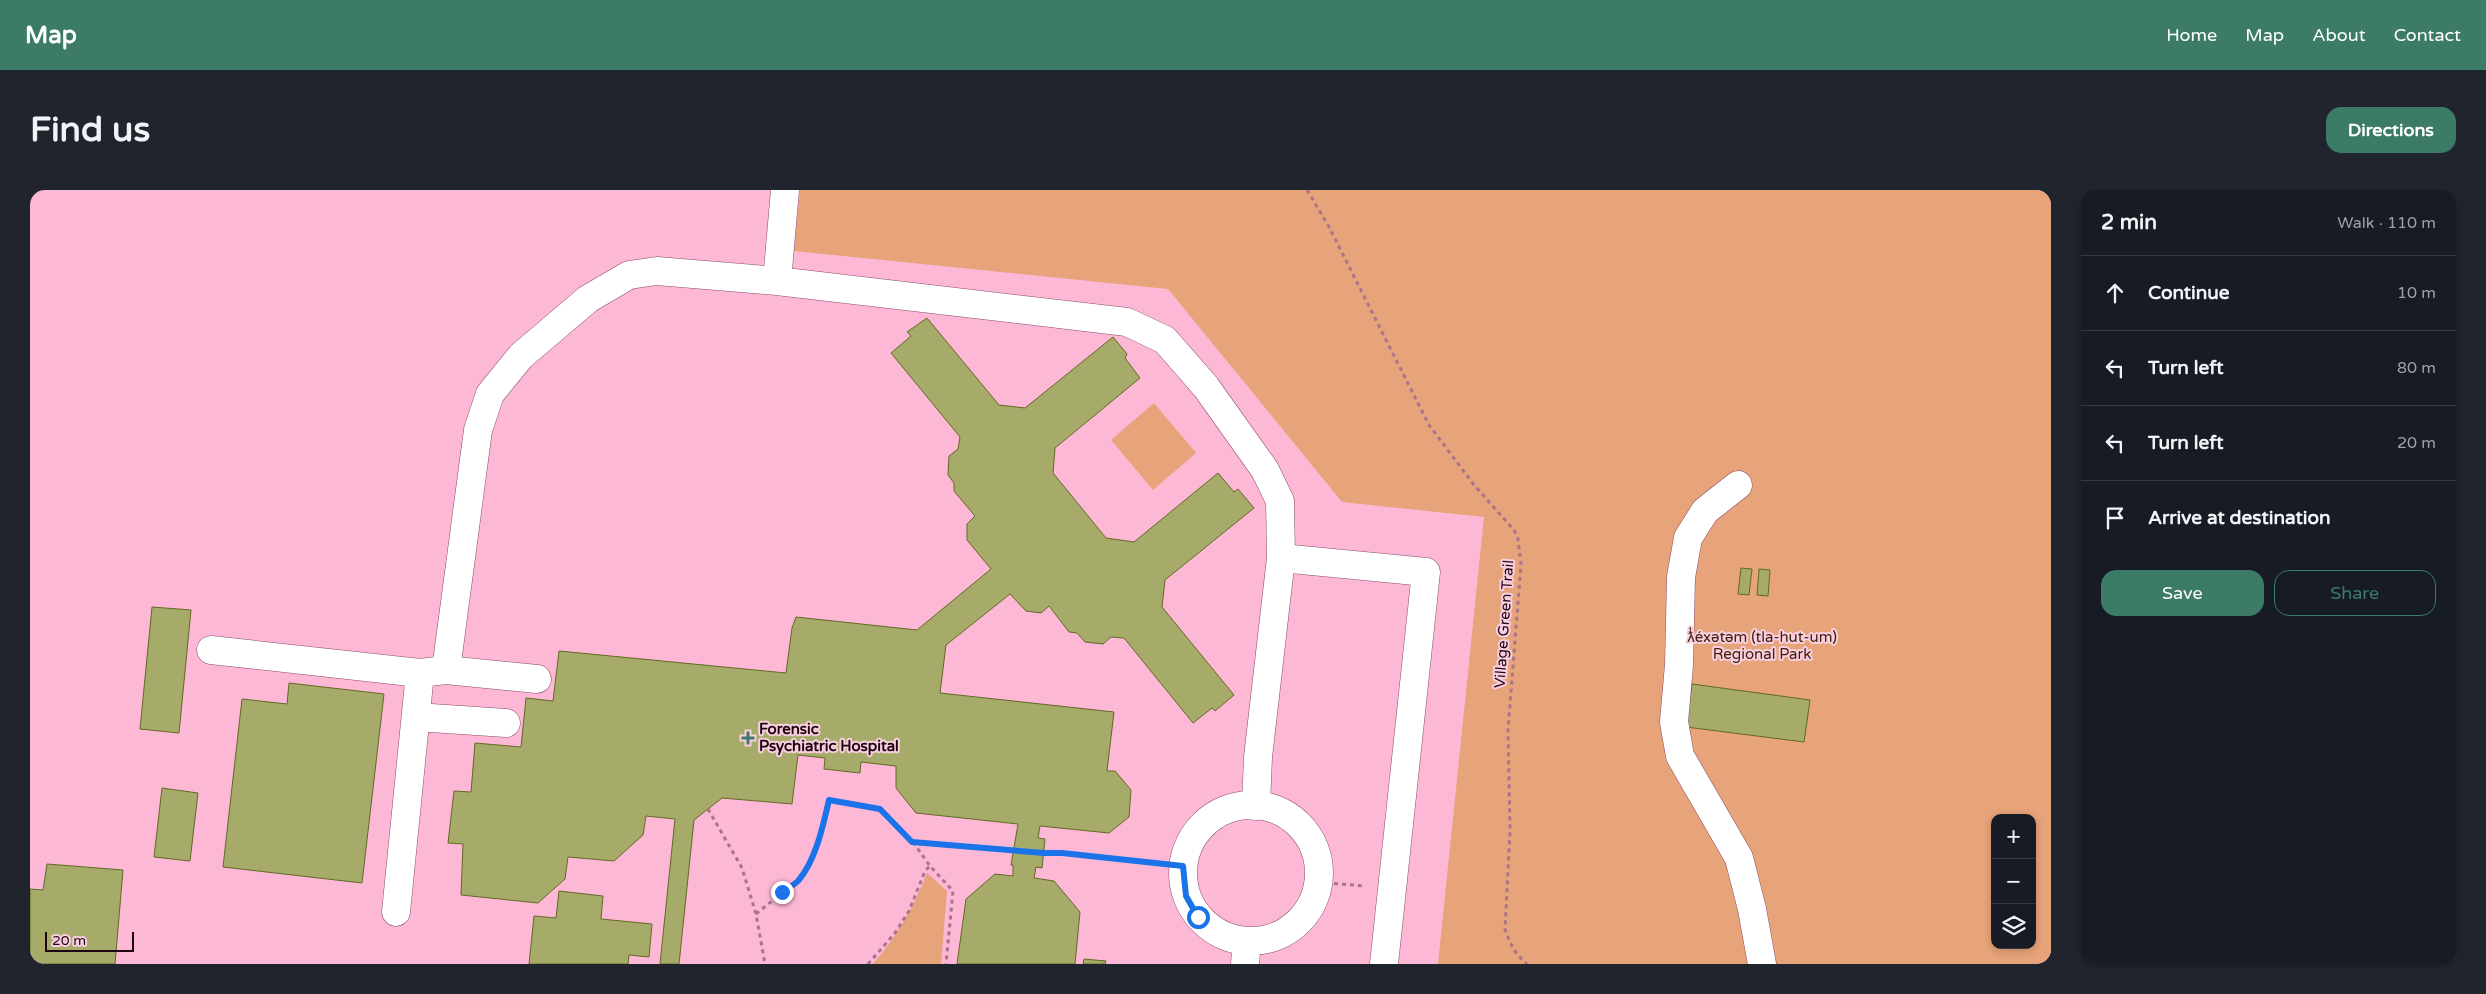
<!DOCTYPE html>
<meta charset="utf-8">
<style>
:root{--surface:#171b24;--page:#20242c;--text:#f1f3f6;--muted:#9ea1a6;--line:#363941;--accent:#3b7b68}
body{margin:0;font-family:"Varela Round",sans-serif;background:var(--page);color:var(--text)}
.controls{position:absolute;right:15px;bottom:15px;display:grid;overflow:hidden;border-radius:10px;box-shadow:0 2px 8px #0003}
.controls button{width:45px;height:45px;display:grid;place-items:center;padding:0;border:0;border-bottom:1px solid var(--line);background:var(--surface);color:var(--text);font:25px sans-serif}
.scale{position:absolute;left:15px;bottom:12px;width:89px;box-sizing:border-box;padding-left:5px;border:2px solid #1d0611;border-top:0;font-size:14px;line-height:18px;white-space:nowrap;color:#1d0611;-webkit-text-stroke:4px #f9cfe0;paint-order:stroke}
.stop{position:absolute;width:15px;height:15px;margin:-11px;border:4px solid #1a73e8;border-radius:50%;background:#fff}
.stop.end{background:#1a73e8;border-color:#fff;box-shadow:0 1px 5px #0008}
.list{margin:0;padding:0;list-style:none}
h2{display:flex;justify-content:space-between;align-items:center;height:65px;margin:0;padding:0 20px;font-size:21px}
h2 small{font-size:16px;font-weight:400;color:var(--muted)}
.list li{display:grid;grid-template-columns:32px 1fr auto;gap:15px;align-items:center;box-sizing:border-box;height:75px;padding:0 20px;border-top:1px solid var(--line)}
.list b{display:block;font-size:19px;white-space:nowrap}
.list em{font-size:16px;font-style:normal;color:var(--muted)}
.actions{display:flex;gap:10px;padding:15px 20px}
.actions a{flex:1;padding:11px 0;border:1px solid var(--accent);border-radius:15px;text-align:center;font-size:18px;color:var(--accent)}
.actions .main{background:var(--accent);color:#fff}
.icon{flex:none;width:28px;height:28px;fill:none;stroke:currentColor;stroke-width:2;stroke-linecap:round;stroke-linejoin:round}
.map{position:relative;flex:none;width:2021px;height:774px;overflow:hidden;border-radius:15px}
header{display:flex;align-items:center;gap:30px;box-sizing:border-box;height:70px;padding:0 25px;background:var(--accent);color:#fff}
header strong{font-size:24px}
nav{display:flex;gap:28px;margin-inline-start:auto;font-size:18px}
.intro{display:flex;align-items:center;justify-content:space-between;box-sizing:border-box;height:120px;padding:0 30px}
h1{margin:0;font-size:35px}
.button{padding:12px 22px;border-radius:15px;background:var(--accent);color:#fff;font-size:18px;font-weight:700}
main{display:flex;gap:30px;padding:0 30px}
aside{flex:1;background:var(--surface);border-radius:15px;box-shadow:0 2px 8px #0003}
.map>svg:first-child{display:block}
.green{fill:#e7a379;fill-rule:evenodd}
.building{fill:#a6ab6a;stroke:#646826}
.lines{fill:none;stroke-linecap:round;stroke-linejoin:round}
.minor-casing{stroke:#884c67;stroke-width:29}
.path{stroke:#a8758b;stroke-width:3;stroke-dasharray:4 4;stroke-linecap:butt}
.minor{stroke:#fff;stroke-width:28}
.route{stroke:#1a73e8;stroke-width:6}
.poi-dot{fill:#3b7b68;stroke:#f9cfe0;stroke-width:2}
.labels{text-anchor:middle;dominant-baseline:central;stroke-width:4;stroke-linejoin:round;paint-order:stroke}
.street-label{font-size:15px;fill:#1d0611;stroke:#f9cfe0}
.park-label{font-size:15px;fill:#41210c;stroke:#f9cfe0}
.poi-label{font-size:15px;font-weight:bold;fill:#1d0611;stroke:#f9cfe0;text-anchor:start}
</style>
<header>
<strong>Map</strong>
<nav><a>Home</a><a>Map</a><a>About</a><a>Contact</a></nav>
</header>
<div class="intro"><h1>Find us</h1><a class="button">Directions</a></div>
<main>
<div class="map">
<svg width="2021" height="774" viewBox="0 0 2021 774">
<rect width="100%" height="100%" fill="#fdb8d5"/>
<path class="green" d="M 770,0 L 2021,0 L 2021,774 L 1408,774 L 1454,327 L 1312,312 L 1138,99 L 764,61 ZM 1965,628 L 2002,628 L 2002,755 L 1965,755 Z
M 1124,213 L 1166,263 L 1123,300 L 1081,250 Z
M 897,683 L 917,701 L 911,774 L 843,774 C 867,746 884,717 897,683 Z"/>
<path class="building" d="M 897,128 L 969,215 L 995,218 L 1083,147 L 1097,164 L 1095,168 L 1110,188 L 1025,258 L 1023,283 L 1076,348 L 1104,352 L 1188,283 L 1204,302 L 1208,299 L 1224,318 L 1135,390 L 1132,417 L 1204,505 L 1185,521 L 1182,518 L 1163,533 L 1094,448 L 1081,447 L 1073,454 L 1055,452 L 1047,443 L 1039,442 L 1019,416 L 1011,423 L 996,421 L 980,404 L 916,455 L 910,503 L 1084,522 L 1077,581 L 1085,581 L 1101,600 L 1099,627 L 1079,643 L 1010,636 L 1008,648 L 1015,649 L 1012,678 L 1006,677 L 1004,688 L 1024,691 L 1050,722 L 1045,774 L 927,774 L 936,709 L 965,684 L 983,686 L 983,675 L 981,675 L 988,634 L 886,623 L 866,598 L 866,576 L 831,572 L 830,583 L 794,579 L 795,568 L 768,565 L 762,614 L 692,608 L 664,630 L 649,774 L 630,774 L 645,629 L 616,626 L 613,645 L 584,671 L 538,667 L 535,689 L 508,713 L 431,705 L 433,654 L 418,653 L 424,601 L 441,602 L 445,553 L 491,557 L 496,508 L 523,511 L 529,461 L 756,483 L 762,438 L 766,427 L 887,440 L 961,379 L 937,350 L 937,334 L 945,326 L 924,301 L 924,293 L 918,285 L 919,266 L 928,259 L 930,247 L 861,163 L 881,146 L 877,142 Z
M 1711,378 L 1722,379 L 1719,405 L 1708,404 Z
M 1729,379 L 1740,380 L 1738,406 L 1727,405 Z
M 122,417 L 161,420 L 149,543 L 110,539 Z
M 259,493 L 354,504 L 332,693 L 193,677 L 212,509 L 257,514 Z
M 1662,494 L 1780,510 L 1774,552 L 1656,537 Z
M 132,598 L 168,603 L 160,671 L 124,667 Z
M 17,674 L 93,680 L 85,774 L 0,774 L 0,699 L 13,700 Z
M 529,701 L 573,706 L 571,729 L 622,734 L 619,767 L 599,765 L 598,774 L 499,774 L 504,726 L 526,728 Z
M 1054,769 L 1076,771 L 1075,774 L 1053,774 Z"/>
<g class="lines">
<g class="minor-casing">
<path id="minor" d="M 747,91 L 755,0
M 1708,295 L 1675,321 L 1658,348 L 1651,387 L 1649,475 L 1644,532 L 1650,566 L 1709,668 L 1722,719 L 1732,774
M 1251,368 L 1396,382 L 1354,774
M 181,460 L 390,483 L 416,480 L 448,240 L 460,204 L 491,166 L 558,109 L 599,85 L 627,81 L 747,91 L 1097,132 L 1135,150 L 1176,197 L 1235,280 L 1250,311 L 1251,368 L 1228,567 L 1226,616
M 416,480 L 507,489
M 386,527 L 476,533
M1153 683a68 68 0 1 1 136 0a68 68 0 1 1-136 0Z
M 366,722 L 390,483
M 1215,774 L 1217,751"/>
</g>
<path class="path" d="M 1277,0 L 1298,35 L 1399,235 L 1444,295 L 1484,340 L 1488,349 L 1491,374 L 1478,540 L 1480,641 L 1475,739 C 1480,754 1485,764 1497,774
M 678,619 L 712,678 L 726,724 L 735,774
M 883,652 L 900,676 L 923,701 L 916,774
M 1288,692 L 1334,696
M 726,724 C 739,713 753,703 766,693 C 784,677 794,632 799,610 L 850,619 L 882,652 L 1014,663 L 1032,663 L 1153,676
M 838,774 L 865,743 L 879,721 L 895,681 L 900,676"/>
<use href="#minor" class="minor"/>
</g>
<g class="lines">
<path class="route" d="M 752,702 C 757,699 764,695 768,691 C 786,670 793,636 799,610 L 850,619 L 882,652 L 1014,663 L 1032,663 L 1153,676 L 1156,706 L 1168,727"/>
</g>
<path class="poi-dot" d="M715.5 540.5h5v5h5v5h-5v5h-5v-5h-5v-5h5z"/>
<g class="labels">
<g class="street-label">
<text transform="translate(1474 434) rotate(-86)">Village Green Trail</text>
</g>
<g class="park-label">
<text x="1732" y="447">ƛ̓éxətəm (tla-hut-um)<tspan x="1732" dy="17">Regional Park</tspan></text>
</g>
<g class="poi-label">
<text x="729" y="539">Forensic<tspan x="729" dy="17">Psychiatric Hospital</tspan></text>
</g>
</g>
</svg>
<div class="controls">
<button>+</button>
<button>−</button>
<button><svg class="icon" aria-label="layers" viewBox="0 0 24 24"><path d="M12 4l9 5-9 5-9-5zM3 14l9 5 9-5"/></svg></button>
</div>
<div class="scale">20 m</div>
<div class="stop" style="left:1168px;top:727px"></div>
<div class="stop end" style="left:752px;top:702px"></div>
</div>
<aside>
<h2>2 min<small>Walk · 110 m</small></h2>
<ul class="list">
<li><svg class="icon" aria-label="ahead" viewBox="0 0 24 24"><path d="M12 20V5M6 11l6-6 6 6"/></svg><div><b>Continue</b></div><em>10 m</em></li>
<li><svg class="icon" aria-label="left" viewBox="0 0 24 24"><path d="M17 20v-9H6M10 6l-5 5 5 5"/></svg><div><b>Turn left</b></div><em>80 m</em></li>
<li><svg class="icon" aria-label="left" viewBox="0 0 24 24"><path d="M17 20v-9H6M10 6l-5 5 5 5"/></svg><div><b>Turn left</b></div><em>20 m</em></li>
<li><svg class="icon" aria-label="arrive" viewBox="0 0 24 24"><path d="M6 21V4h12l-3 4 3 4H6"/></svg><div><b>Arrive at destination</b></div></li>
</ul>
<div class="actions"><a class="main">Save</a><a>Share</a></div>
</aside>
</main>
